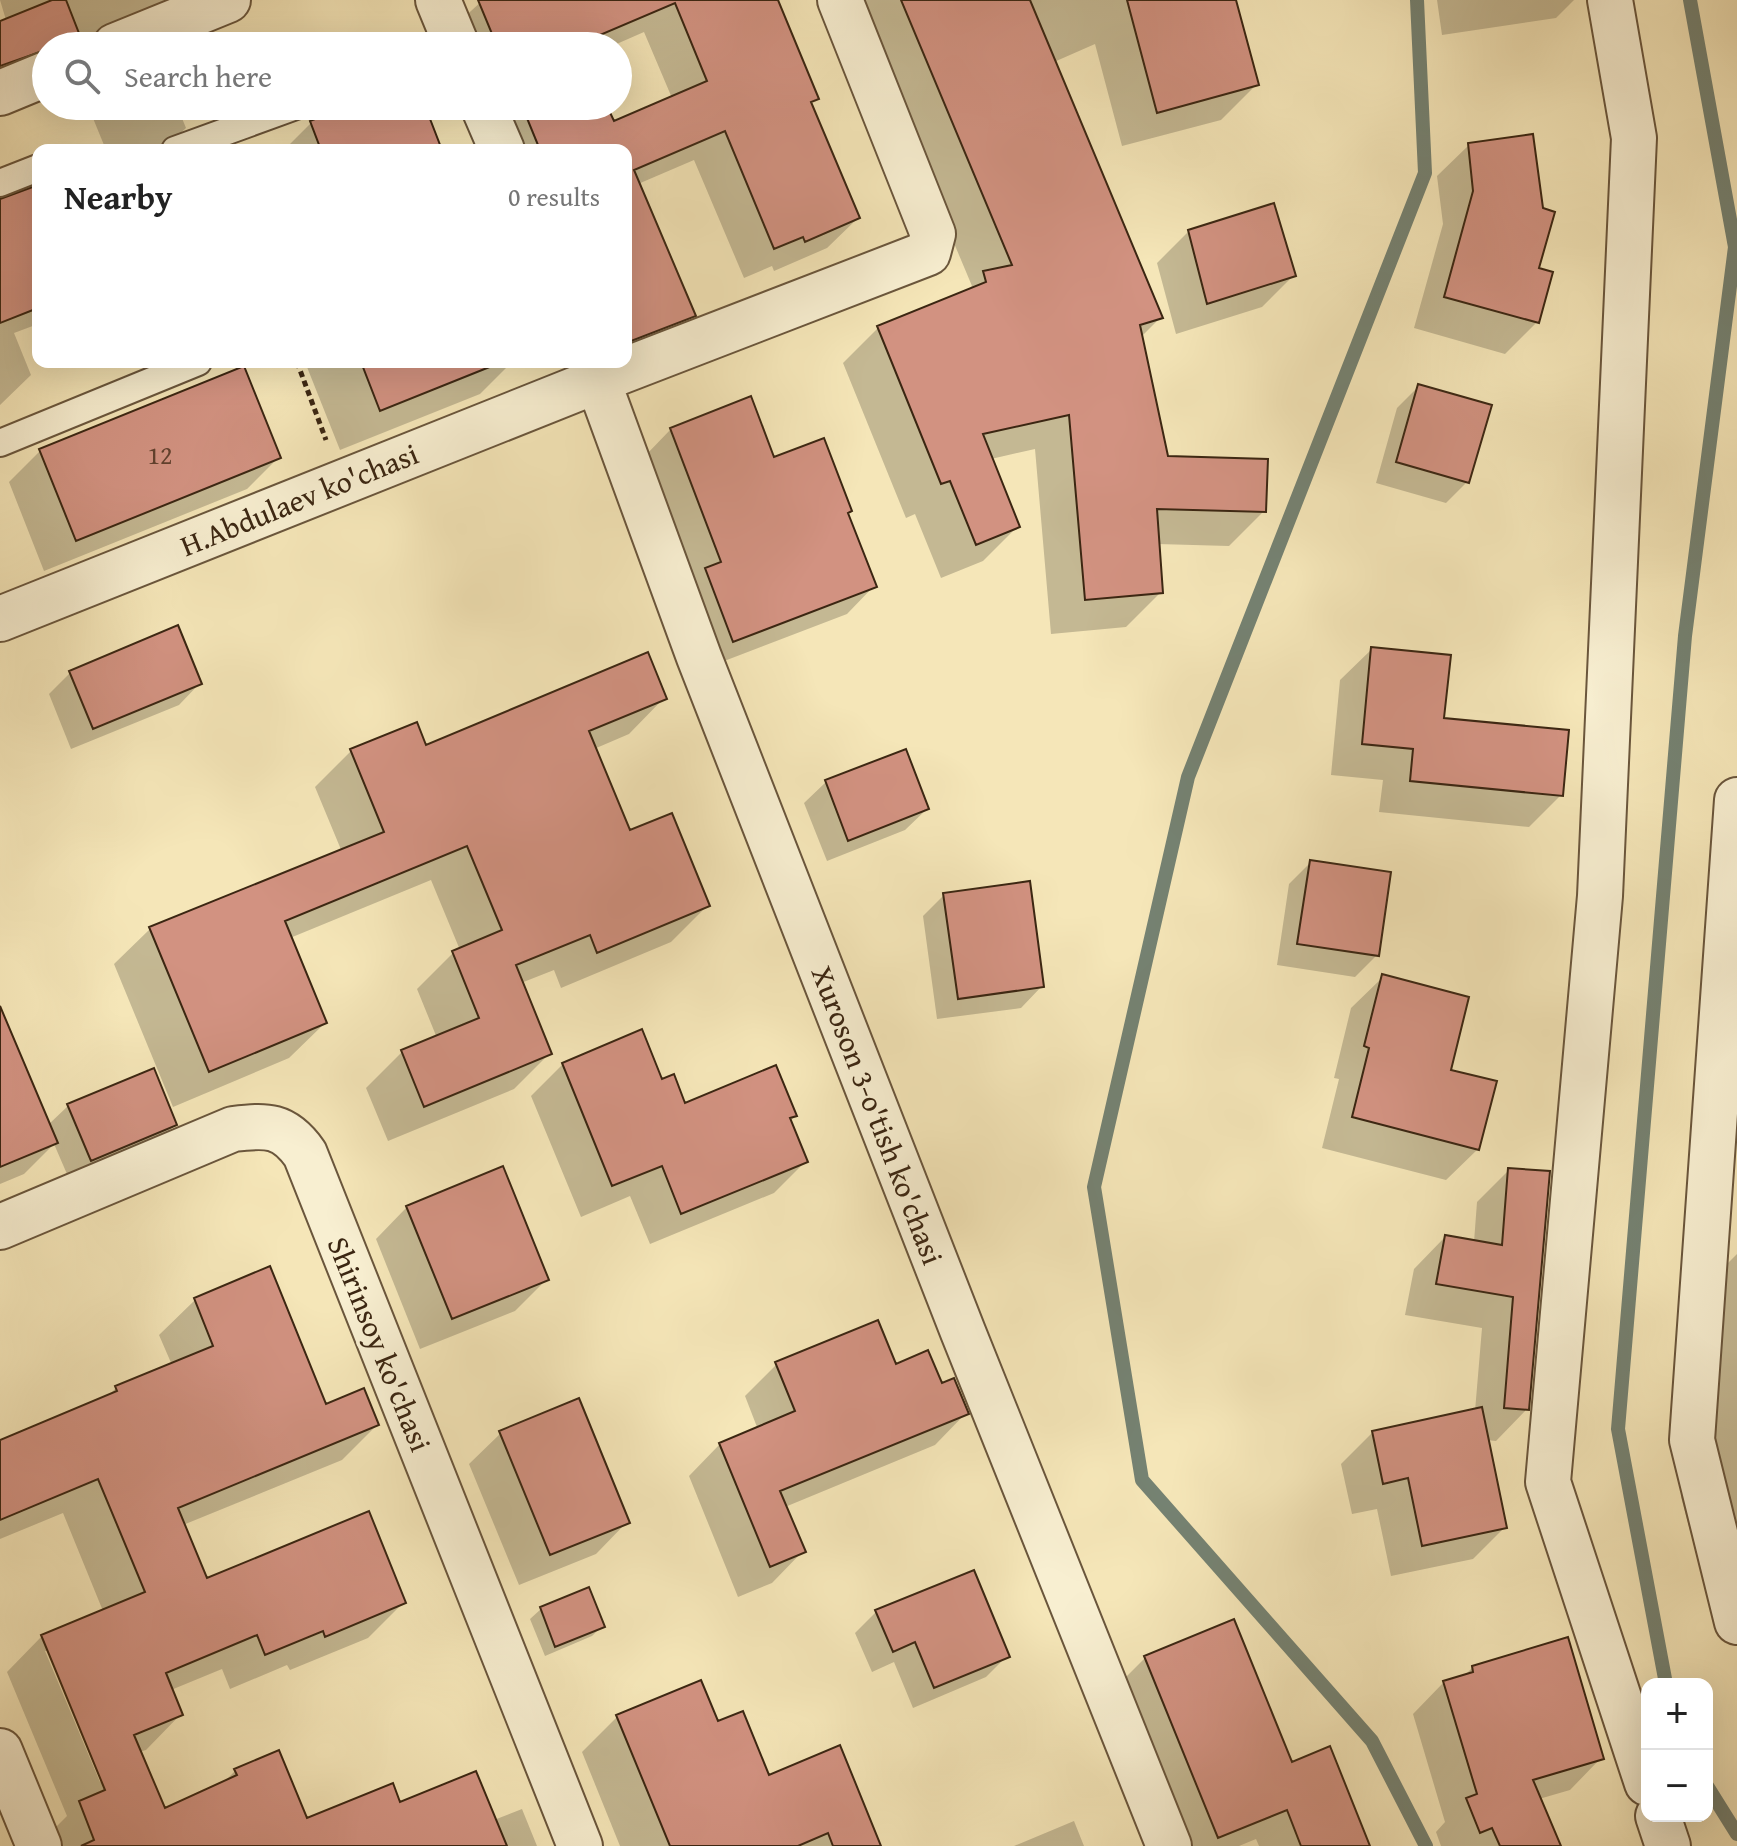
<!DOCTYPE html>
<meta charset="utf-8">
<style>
:root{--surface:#fff;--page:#f2f2f2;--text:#222;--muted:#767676;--line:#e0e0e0}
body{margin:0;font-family:"Gentium Book Plus",serif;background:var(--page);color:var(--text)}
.controls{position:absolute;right:24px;bottom:24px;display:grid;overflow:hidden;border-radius:16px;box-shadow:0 8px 32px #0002}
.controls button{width:72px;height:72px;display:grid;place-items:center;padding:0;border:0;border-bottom:2px solid var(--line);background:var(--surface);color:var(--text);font:40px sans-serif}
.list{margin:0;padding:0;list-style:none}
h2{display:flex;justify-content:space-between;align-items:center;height:104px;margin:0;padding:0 32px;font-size:34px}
h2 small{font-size:26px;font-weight:400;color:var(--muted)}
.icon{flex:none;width:44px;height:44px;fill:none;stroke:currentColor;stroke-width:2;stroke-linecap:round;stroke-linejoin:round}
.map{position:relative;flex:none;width:1737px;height:1846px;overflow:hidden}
.search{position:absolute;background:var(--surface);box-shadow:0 8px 32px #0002;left:32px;top:32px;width:600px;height:88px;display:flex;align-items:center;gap:20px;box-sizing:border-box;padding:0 28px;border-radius:44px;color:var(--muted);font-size:30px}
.panel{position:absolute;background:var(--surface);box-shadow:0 8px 32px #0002;left:32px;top:144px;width:600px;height:224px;border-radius:16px}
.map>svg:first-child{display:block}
.shadow{fill:#0003;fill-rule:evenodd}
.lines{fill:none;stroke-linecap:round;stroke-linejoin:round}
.stream{stroke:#758272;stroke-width:14}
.building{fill:#d29281;stroke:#3b2612;stroke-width:2}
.service-casing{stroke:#6a563c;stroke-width:30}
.minor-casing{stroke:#6a563c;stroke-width:48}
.path{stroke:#3b2612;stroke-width:5;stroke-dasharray:6 4;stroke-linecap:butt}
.service{stroke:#f8efd1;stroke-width:26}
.minor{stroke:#f8efd1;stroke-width:44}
.labels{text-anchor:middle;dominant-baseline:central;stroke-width:7;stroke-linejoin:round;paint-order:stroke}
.number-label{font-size:26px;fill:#61412e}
.street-label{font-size:30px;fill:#3b2612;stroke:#f8efd1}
</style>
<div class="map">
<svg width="1737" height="1846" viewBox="0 0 1737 1846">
<rect width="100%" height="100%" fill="#f5e6b8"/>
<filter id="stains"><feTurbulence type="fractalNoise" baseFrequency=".0025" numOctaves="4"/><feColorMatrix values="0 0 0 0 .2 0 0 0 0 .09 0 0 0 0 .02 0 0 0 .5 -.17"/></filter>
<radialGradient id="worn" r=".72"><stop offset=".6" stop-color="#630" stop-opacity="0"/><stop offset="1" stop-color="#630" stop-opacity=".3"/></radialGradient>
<path class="shadow" d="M 0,0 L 225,0 L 185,8 L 91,46 L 46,46 L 46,75 L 0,83 L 0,23 L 6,20 Z
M 483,0 L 776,0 L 817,98 L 810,105 L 858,218 L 827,248 L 774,271 L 772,266 L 744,278 L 694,160 L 638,184 L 693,315 L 663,346 L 626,360 L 626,150 L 498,150 L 479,106 L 605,106 L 613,124 L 672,98 L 644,32 L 612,46 L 454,46 L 448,32 Z
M 852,0 L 1234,0 L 1256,85 L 1221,120 L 1122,146 L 1095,44 L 1054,62 L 1161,317 L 1141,337 L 1166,458 L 1264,511 L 1229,546 L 1157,544 L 1161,592 L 1126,627 L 1051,634 L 1035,449 L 991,459 L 1018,526 L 983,561 L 941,578 L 915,514 L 906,518 L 843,363 L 878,328 L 964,293 L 972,286 Z
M 1437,0 L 1574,0 L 1556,18 L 1442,35 Z
M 88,106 L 177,106 L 186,128 L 162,150 L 106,150 Z
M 353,106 L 423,106 L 440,150 L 284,150 L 311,123 Z
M 1469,145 L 1537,269 L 1537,322 L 1505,354 L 1414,328 L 1443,224 L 1437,176 Z
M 38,201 L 38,324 L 14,333 L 31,375 L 0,405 L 0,202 Z
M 1189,231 L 1294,275 L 1262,307 L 1176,334 L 1157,263 Z
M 305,362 L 512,362 L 480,394 L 340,450 Z
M 1419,386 L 1467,482 L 1446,503 L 1376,483 L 1397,408 Z
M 671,429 L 773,459 L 846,514 L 874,586 L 847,614 L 706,668 L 644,457 Z
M 40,451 L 278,458 L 247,489 L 44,571 L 9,482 Z
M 1372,649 L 1442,720 L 1561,795 L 1529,827 L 1379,812 L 1383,780 L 1331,775 L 1340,680 Z
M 71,672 L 200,683 L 179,705 L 71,749 L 49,694 Z
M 664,698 L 629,734 L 594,749 L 629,833 L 707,906 L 671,942 L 561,988 L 554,970 L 521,983 L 550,1053 L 514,1089 L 388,1141 L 366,1088 L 402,1052 L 437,1038 L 417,989 L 453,953 L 460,950 L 431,880 L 290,938 L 325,1023 L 289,1058 L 173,1107 L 114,964 L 150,929 L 342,852 L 315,787 L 351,751 L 425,747 Z
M 826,782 L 927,809 L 905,830 L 827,861 L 804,803 Z
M 1310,863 L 1377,955 L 1355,977 L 1277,965 L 1289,884 Z
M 944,895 L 1042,986 L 1021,1008 L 937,1019 L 923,916 Z
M 1383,977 L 1449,1071 L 1478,1149 L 1446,1180 L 1322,1148 L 1339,1079 L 1334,1078 L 1351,1008 Z
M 0,1016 L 48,1125 L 69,1105 L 175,1125 L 154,1146 L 70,1181 L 54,1144 L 24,1174 L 0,1184 Z
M 563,1064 L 661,1082 L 684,1105 L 795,1116 L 789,1122 L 806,1161 L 774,1193 L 650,1244 L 630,1196 L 581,1217 L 531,1096 Z
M 1509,1170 L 1527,1409 L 1496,1441 L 1486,1440 L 1504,1528 L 1473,1559 L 1391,1576 L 1377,1509 L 1352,1514 L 1341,1464 L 1373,1432 L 1475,1411 L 1482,1328 L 1405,1315 L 1414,1269 L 1445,1237 L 1474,1242 L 1477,1202 Z
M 407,1207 L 547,1279 L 515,1311 L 420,1349 L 376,1239 Z
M 1737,1254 L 1737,1539 L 1691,1534 L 1681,1497 L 1707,1284 Z
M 195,1300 L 325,1406 L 377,1425 L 342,1460 L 183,1525 L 206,1580 L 403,1603 L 368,1638 L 290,1670 L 287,1665 L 230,1689 L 222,1669 L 171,1690 L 181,1714 L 146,1750 L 139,1752 L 164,1811 L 221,1785 L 236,1770 L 306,1821 L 399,1805 L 494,1820 L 522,1809 L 537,1846 L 48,1846 L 45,1838 L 67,1816 L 7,1672 L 42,1636 L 103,1611 L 63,1513 L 0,1539 L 0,1442 L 107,1397 L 116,1388 L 172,1365 L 159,1335 ZM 45,1651 L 50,1651 L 103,1780 L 100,1782 Z
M 777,1364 L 895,1367 L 941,1385 L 966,1413 L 935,1445 L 785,1507 L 803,1551 L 772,1583 L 738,1597 L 689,1476 L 720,1444 L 757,1427 L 745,1396 Z
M 501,1433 L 627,1522 L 596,1554 L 519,1585 L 469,1464 Z
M 588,1590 L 602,1626 L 592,1636 L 545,1656 L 530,1619 L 541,1609 Z
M 876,1612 L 1007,1656 L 986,1677 L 913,1708 L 894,1662 L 872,1672 L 855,1633 Z
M 1145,1658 L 1291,1765 L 1369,1846 L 1259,1846 L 1256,1839 L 1239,1846 L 1179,1846 L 1115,1688 Z
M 1473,1667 L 1601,1758 L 1570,1790 L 1539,1799 L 1558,1846 L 1441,1846 L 1436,1832 L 1445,1822 L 1413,1714 L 1444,1682 L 1463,1677 Z
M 617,1717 L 717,1724 L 768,1778 L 879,1846 L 620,1846 L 582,1752 Z
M 1074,1821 L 1084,1846 L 1014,1846 Z"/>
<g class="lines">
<path class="stream" d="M 1417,0 L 1425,173 L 1188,777 L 1094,1187 L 1142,1480 L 1372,1741 L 1426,1846
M 1666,1684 L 1618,1429 L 1685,636 L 1735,247 L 1690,0
M 1707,1786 L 1737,1834"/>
</g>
<path class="building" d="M 52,0 L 66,0 L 82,41 L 71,46 L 46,46 L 46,50 L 0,66 L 0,21 Z
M 478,0 L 778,0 L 819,99 L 811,102 L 860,218 L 805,242 L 803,237 L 774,249 L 725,131 L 634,170 L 696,316 L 626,343 L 626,150 L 540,150 L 522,106 L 607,106 L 614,121 L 707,81 L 675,3 L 581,43 L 582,46 L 497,46 Z
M 901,0 L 1030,0 L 1163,318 L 1140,325 L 1168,456 L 1268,459 L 1266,512 L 1157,509 L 1163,593 L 1085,600 L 1069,415 L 983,434 L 1020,527 L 976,545 L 950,481 L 941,484 L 877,326 L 986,282 L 983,271 L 1012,265 Z
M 1127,0 L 1236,0 L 1259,85 L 1157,113 Z
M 347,106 L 425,106 L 442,150 L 321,150 L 310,121 Z
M 1533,134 L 1543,208 L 1555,212 L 1539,268 L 1553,272 L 1539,323 L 1444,297 L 1473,191 L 1468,143 Z
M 38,185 L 38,308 L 0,323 L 0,199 Z
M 1274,203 L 1296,276 L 1207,304 L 1188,230 Z
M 361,362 L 497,362 L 497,364 L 380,411 Z
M 244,366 L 281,458 L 76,541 L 39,449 Z
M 1418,384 L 1492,405 L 1469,483 L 1396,462 Z
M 751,396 L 774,457 L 824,438 L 852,511 L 848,513 L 877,587 L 733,642 L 705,568 L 721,562 L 670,428 Z
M 178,625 L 202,684 L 93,729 L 69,671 Z
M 1371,647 L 1451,655 L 1444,718 L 1569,730 L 1563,796 L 1410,781 L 1413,749 L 1362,744 Z
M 648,652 L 667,699 L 589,731 L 630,830 L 672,813 L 710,906 L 597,953 L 590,935 L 516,965 L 552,1054 L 424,1107 L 401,1050 L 479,1018 L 452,951 L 502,930 L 467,846 L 285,921 L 327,1023 L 209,1072 L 149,927 L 384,832 L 350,749 L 417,722 L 426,745 Z
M 906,749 L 929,809 L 848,841 L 825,780 Z
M 1310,860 L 1391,872 L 1379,956 L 1297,944 Z
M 1030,881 L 1044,987 L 958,999 L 943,893 Z
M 1382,974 L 1469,997 L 1451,1070 L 1497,1081 L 1479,1150 L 1352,1117 L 1369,1048 L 1364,1046 Z
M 0,1006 L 58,1143 L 0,1167 Z
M 642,1029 L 662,1079 L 674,1074 L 685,1103 L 776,1065 L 797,1116 L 790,1118 L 808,1162 L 681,1214 L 662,1166 L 612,1186 L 562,1063 Z
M 154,1068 L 177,1125 L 91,1161 L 67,1104 Z
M 503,1166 L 549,1280 L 452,1319 L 406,1206 Z
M 1508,1168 L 1550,1171 L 1529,1410 L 1504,1408 L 1513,1297 L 1436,1284 L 1445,1235 L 1502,1245 Z
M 270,1266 L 326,1404 L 364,1388 L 379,1425 L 178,1508 L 207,1578 L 369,1511 L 406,1603 L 325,1637 L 323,1631 L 265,1655 L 257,1635 L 166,1673 L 183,1715 L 134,1735 L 165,1808 L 237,1775 L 234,1769 L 279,1750 L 307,1818 L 393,1783 L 400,1802 L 476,1771 L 507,1846 L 81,1846 L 94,1840 L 79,1801 L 105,1790 L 41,1635 L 145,1592 L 98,1479 L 0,1520 L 0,1440 L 117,1391 L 115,1386 L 213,1346 L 194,1298 Z
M 878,1320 L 896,1364 L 928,1350 L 942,1383 L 954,1378 L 969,1414 L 780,1491 L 806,1552 L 770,1567 L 719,1443 L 795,1411 L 775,1362 Z
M 579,1398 L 630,1523 L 550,1555 L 499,1431 Z
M 1482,1407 L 1507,1528 L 1422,1546 L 1408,1478 L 1383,1484 L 1372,1431 Z
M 974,1570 L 1010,1657 L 934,1688 L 915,1642 L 893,1652 L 875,1610 Z
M 589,1587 L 605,1627 L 555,1647 L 540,1607 Z
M 1234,1619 L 1292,1762 L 1330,1746 L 1370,1846 L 1301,1846 L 1287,1810 L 1218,1838 L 1144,1656 Z
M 1568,1637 L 1604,1759 L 1533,1780 L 1561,1846 L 1500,1846 L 1492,1828 L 1480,1833 L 1466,1798 L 1477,1794 L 1443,1681 L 1473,1672 L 1472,1666 Z
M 701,1680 L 718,1721 L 743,1711 L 769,1775 L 840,1745 L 881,1846 L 833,1846 L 828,1833 L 798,1846 L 670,1846 L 616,1715 Z"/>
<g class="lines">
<g class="service-casing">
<path id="service" d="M 175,150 L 296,106
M 0,183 L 38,168
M 0,443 L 198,362"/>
</g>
<g class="minor-casing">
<path id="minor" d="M 438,0 L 457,46
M 1610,0 L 1634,138 L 1600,896 L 1548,1482 L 1647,1783
M 115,46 L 228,0
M 0,93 L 46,74
M 483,106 L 502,150
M 591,362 L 699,657 L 963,1332 L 1169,1846
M 0,619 L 599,380 L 928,253 L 933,234 L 840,0
M 1737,800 L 1692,1440 L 1737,1622
M 0,1227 L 233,1129 C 267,1125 284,1124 305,1154 L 580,1846
M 0,1751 L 39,1846
M 1658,1816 L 1668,1846"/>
</g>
<path class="path" d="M 297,362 L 326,440"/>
<use href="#service" class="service"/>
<use href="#minor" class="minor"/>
</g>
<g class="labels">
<g class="number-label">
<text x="160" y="454">12</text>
</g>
<g class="street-label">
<text transform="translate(299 499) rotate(-22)">H.Abdulaev ko'chasi</text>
<text transform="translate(878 1115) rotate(69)">Xuroson 3-o'tish ko'chasi</text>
<text transform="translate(380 1344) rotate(68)">Shirinsoy ko'chasi</text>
</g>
</g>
<rect width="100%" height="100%" filter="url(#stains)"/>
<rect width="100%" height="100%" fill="url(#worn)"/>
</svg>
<div class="controls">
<button>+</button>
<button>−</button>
</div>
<div class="search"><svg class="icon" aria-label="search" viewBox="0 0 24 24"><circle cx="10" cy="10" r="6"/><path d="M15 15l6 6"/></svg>Search here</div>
<section class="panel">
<h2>Nearby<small>0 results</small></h2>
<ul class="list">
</ul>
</section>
</div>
